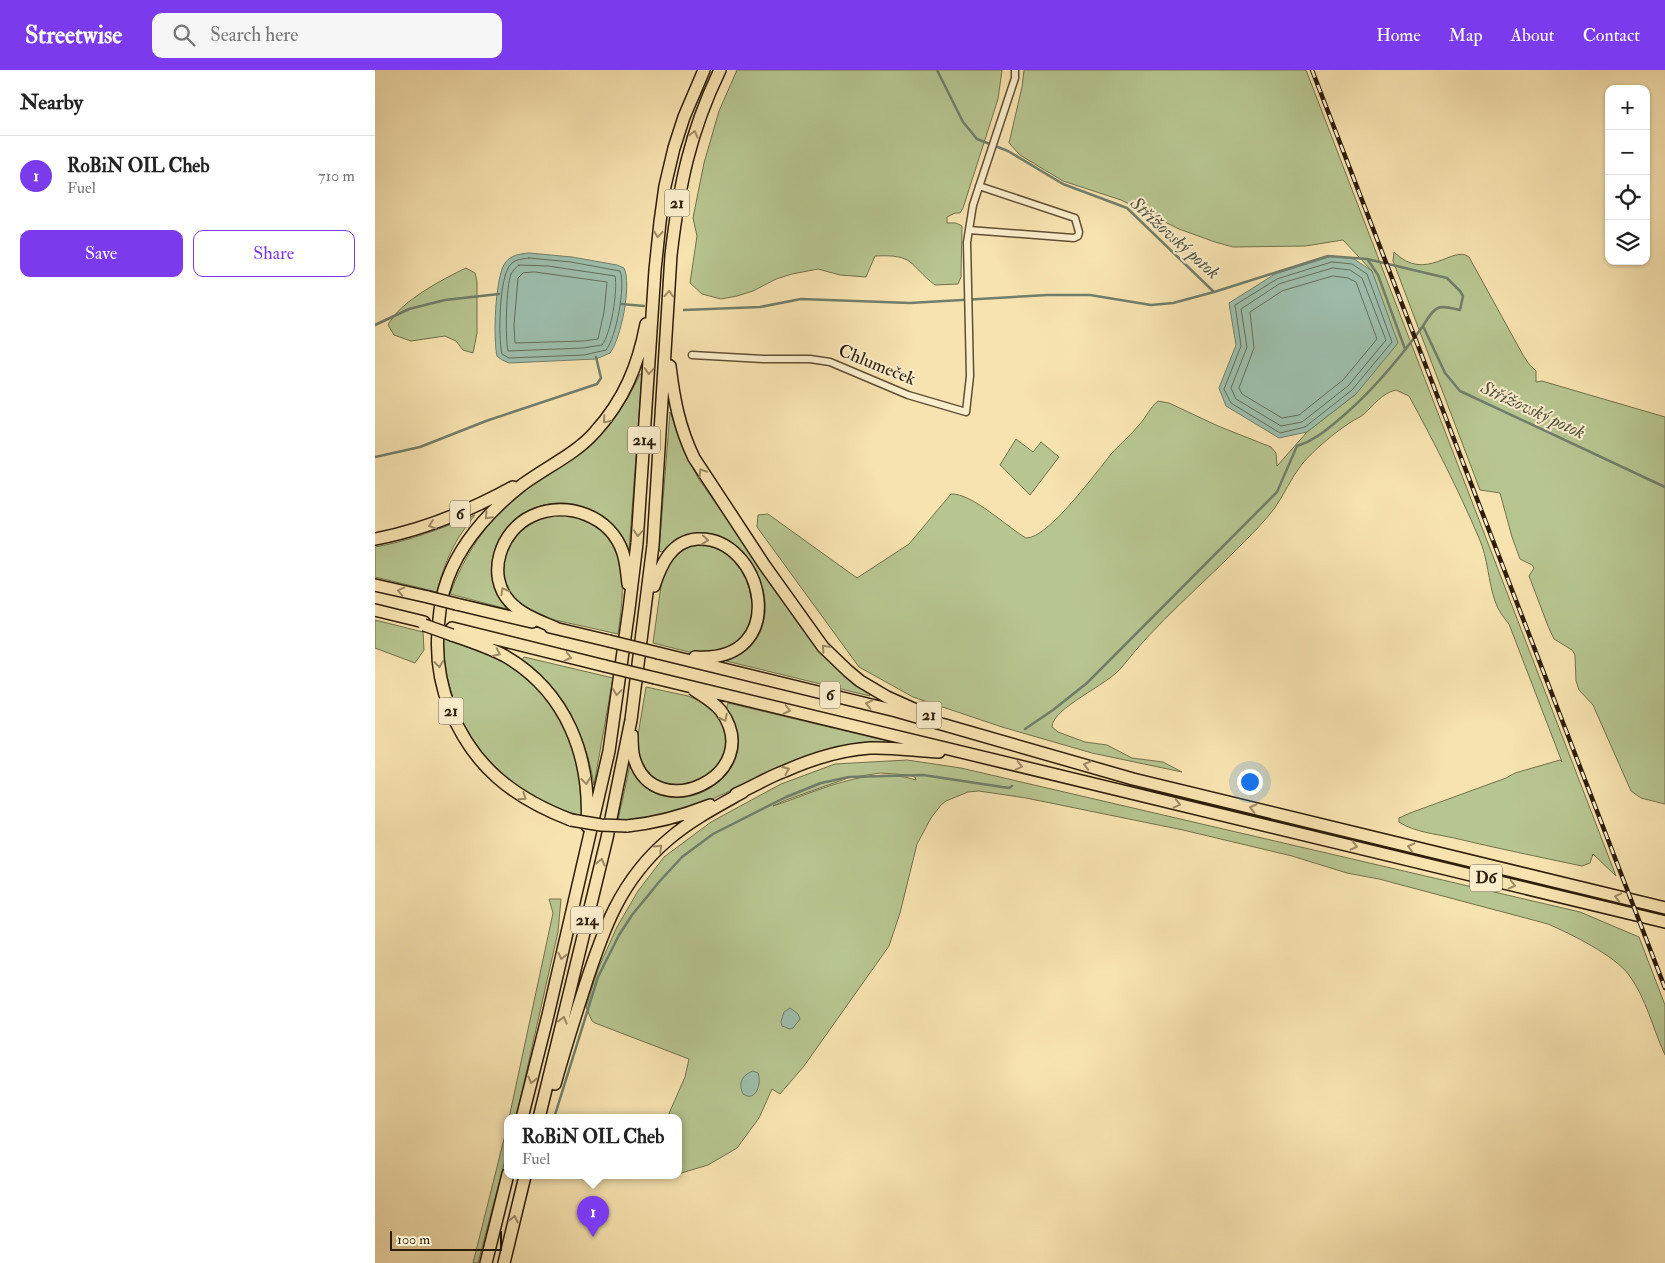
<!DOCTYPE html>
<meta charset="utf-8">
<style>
:root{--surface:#fff;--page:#f6f6f6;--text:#222;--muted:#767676;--line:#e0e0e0;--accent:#7c3aed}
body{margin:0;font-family:"IM FELL Double Pica",serif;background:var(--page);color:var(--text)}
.controls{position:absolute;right:15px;top:15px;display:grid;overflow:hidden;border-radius:10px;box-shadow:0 1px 4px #0004}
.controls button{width:45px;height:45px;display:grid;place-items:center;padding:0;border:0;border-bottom:1px solid var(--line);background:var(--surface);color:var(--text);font:25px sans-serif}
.scale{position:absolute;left:15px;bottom:12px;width:112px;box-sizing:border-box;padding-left:5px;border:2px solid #2d1d09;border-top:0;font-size:14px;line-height:18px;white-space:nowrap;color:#2d1d09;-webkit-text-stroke:4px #faedcc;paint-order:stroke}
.you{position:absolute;left:874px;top:711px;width:18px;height:18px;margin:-12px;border:4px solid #fff;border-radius:50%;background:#1a73e8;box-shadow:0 0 0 8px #1a73e833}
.badge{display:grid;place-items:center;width:32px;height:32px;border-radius:50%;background:var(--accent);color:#fff;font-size:16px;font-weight:700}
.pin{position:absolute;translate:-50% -41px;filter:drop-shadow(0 1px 2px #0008)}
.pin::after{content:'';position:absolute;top:26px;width:18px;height:15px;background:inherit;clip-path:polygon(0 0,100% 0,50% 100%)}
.popup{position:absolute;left:129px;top:1044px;width:178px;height:65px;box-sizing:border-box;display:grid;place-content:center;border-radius:10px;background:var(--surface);filter:drop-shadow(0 1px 4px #0005);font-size:16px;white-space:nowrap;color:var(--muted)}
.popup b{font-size:19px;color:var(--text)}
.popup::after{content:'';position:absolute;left:50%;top:100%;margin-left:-10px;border:10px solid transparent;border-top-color:var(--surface)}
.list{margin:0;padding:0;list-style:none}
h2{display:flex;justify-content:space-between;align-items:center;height:65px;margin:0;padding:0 20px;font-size:21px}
h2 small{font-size:16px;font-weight:400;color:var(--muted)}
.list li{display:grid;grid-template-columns:32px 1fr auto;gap:15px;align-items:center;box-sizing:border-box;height:80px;padding:0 20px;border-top:1px solid var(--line)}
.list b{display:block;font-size:19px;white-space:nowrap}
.list p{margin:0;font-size:16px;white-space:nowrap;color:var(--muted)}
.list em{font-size:16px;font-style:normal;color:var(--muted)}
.actions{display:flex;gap:10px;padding:15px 20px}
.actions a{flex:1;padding:11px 0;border:1px solid var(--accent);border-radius:10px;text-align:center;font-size:18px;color:var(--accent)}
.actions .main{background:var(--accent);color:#fff}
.icon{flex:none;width:28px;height:28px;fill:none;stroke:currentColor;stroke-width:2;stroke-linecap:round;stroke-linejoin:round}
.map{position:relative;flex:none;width:1290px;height:1193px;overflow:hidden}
header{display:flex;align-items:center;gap:30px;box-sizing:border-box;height:70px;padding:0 25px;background:var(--accent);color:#fff}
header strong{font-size:24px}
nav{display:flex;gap:28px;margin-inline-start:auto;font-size:18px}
.search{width:350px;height:45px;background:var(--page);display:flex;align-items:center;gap:12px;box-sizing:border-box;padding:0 18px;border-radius:10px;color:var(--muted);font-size:19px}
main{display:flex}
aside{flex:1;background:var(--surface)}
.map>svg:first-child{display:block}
.green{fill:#b7c590;stroke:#72714c;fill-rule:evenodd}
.water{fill:#9dbeac;stroke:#707e6b}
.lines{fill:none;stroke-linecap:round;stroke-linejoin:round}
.shore{stroke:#656e5a;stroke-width:1}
.stream{stroke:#707e6b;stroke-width:2.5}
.street-casing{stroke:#604e33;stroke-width:9}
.highway-casing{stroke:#2d1d09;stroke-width:14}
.street{stroke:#faedcc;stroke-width:6}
.highway{stroke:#f7e3b0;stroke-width:11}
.rail-casing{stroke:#2d1d09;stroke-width:4.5}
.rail{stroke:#faedcc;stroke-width:2.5;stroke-dasharray:8;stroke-linecap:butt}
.highway-bridge-casing{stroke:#2d1d09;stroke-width:14;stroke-linecap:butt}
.highway-bridge{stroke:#f7e3b0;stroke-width:11}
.oneway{stroke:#9c8a65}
.labels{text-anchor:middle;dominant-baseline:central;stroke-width:4;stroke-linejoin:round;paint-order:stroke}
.shield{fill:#faedcc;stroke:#6a5b44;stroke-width:1}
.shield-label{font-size:16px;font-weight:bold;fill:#2d1d09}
.street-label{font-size:18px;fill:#2d1d09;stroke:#faedcc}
.water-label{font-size:19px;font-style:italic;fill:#545542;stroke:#faedcc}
</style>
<header>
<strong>Streetwise</strong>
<div class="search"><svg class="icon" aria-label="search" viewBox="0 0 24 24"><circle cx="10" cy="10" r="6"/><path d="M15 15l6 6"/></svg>Search here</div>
<nav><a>Home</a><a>Map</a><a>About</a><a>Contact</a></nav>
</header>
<main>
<aside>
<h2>Nearby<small></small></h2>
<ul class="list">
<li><span class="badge">1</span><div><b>RoBiN OIL Cheb</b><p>Fuel</p></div><em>710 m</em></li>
</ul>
<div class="actions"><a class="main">Save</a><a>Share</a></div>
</aside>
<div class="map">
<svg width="1290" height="1193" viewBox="0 0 1290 1193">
<rect width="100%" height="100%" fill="#f7e3b0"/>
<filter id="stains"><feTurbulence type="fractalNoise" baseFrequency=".004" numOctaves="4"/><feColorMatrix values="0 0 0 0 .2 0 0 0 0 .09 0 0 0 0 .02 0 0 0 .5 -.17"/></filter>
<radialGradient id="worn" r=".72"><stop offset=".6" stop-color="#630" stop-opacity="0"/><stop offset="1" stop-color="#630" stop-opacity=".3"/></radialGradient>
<path class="green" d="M 362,0 L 627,0 L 623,29 L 588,138 L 585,143 L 580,143 L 572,147 L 572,153 L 581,153 L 587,156 L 586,207 L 583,214 L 560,215 C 533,194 540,184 500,186 L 491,207 L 465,205 L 443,199 L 417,204 L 401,209 L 378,221 L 362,226 L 346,229 L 327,224 L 315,213 L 322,166 L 318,148 L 329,93 L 344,41 Z
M 649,0 L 931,0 L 1241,806 L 1218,784 L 1215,793 L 1207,796 C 1164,787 1121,778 1079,768 C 1061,764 1039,762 1024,752 L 1024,748 L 1035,743 L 1131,708 L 1140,703 L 1185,690 L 1187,692 L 1134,554 C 1128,547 1123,540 1120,531 C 1113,511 1113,488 1104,468 C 1083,419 1059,372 1034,326 L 1021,320 C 1007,323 999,335 989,344 C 985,348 980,349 976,352 C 959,363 940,379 927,394 C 916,408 909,425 899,439 C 889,452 877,464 866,475 C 826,516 782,552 747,597 C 733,615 677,638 677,657 L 683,662 L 710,672 L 732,675 L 757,688 L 788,692 L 807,702 L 717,683 L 627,657 L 538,627 L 484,597 L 382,457 L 383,445 L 393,444 L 482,508 L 534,474 L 576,424 C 597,423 632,457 651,468 C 673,469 722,401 737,383 C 746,373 756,365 764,355 C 771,348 775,337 783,331 L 794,333 L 843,356 L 896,377 L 901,383 L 902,396 L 932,362 L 981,324 L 997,201 L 968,170 L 930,176 L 858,177 L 840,172 L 804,159 L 746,130 L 688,111 L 645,85 L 634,73 L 647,17 Z
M 1019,182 C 1051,214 1078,174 1094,187 L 1148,285 L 1154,294 L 1161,301 L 1161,312 L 1167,311 L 1290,347 L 1290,734 L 1266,728 L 1256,721 L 1218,635 L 1204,620 L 1201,611 L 1200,585 L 1197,580 L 1179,569 L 1173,556 L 1154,506 L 1159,498 L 1157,495 L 1145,489 L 1137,467 L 1125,423 L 1105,420 L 1018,191 Z
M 91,198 L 100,203 L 102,211 L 102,263 L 98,283 L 88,280 L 81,271 L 70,266 L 36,271 L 19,265 L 13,255 C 24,232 68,209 91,198 Z
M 265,304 L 267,304 L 254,481 C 249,472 245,463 238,455 C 232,448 224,444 216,440 C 154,410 86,481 132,539 L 75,524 C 89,486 110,454 140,427 C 160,411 182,399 203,384 C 231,363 251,335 265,304 Z
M 295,342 L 309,380 L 323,408 L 430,560 L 481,614 L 495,624 L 495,626 L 351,591 C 359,588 367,584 374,578 C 423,529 351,419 287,482 L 284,481 Z
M 641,369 L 658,382 L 666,372 L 684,387 L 655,425 L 625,395 Z
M 178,443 C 186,444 197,443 205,446 C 257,466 249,519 243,564 C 228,561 213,557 198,554 C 170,548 131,541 128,506 C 128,498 126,490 130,483 C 144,457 149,453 178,443 Z
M 100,445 C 79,471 70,490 62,522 L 0,507 L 0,477 C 35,471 67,458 100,445 Z
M 320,473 L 348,479 L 370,501 L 379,538 L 373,563 L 349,582 L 318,583 L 278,573 L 288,501 L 302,481 Z
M 0,550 L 48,562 L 49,580 L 40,593 L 0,578 Z
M 68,568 C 129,580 178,621 200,679 C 203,686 203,694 204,701 C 206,717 208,732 211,747 C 124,725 70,658 68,568 Z
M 149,587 L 238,608 L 219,715 C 210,658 188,629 147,590 Z
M 271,617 L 313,626 L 325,631 L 335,637 L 349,653 L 353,671 L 346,697 L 316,717 L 288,715 L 272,705 L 261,677 Z
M 353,633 L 525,674 L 428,688 L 306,743 L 253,751 L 243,750 L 255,695 C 285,768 401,705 351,640 Z
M 532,690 L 586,698 L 1205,842 L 1264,867 L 1290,935 L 1290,985 C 1278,959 1271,928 1254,905 C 1239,885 1196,864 1173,854 L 1004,809 L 972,803 L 917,786 L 808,760 L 651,728 L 604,721 L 593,722 L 571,731 L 566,735 L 556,748 L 542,774 L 525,843 L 514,876 L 429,996 L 405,1024 L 397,1019 L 384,1048 L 362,1078 L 333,1095 L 303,1104 L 303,1048 L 292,1048 L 310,1007 L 314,989 L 220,953 L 217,951 L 211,937 L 223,899 L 242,857 L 263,821 L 289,787 L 336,752 L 406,714 L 460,694 ZM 505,703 L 533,705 L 540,707 L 541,710 C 494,694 442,722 398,736 L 411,730 L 473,708 Z
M 174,829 L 186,829 L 183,862 L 141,1048 L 134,1048 L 178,843 Z
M 133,1053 L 133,1079 L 103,1193 L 98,1193 Z"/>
<path class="water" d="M 154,183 L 197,187 L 242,195 L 249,198 C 257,214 246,269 235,283 L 221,289 L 134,293 L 127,290 L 122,286 C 118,269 120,207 130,193 C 136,185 144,184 154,183 Z
M 957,186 L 979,189 L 997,201 L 1023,273 L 981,324 L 932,362 L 904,368 L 851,336 L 844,318 L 861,275 L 854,233 L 900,204 Z
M 415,938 L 423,944 L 425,949 L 418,958 L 415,959 L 407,956 L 406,952 L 409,942 Z
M 378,1001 L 383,1003 C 387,1013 381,1033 368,1024 C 363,1013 367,1005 378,1001 Z"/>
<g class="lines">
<path class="shore" d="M 154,188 L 196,192 L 245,201 C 251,216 241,268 231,280 L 209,285 L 134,288 L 127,284 C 123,268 124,205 136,194 C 141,189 147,189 154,188 Z
M 957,192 L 977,194 L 992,204 L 1017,272 L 977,320 L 930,357 L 905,363 L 856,333 L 849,319 L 866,276 L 860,235 L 902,209 Z
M 144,195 L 173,196 L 240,206 C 243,220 236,264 227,275 L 208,278 L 133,281 C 130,267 131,217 136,204 C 138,200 141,198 144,195 Z
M 958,198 L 975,200 L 987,208 L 1011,270 L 973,316 L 927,352 L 906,356 L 861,329 L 856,318 L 872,277 L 866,239 L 904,214 Z
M 160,202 L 232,212 L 229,242 L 223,269 L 208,271 L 140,273 L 139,255 L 143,208 L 148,203 Z
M 958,206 L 973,208 L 981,212 L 1002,269 L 968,310 L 924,345 L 907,348 L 867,324 L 864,318 L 879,278 L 875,242 L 907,221 Z"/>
<path class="stream" d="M 562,0 L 588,52 L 602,69 L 633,81 L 688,114 L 752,138 L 839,222 L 953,186 L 992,189 L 1072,208 L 1085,221 L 1088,226 L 1085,240 C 1062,234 1060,236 1048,256 L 1070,303 L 1085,321 L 1290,417
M 993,190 L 1003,205 L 1030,279
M 246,234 L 269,236
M 309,240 L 385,237 L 426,229 L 535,233 L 673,225 L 715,225 L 776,235 L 798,233 L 839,222
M 0,255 L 34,239 L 70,230 L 124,224
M 0,387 L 45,377 L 111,351 L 222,314 L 226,308 L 221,287
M 650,659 L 678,640 L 712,613 L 902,422 L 922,376 C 938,371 949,362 961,352 C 995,324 1022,292 1048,256
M 179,1048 L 223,907 L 244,865 L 257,845 L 284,812 L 307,787 L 338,764 L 411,727 L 446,713 L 474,707 L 548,705 L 634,718 L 637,716"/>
<g class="street-casing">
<path id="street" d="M 594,160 L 699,168 L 703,166 L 704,162 L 700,148 L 604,116
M 317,285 L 388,289 L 435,289 L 455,292 L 533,325 L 591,342 L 595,306 L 592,172 L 598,135 L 640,8 L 640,0"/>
</g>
<g class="highway-casing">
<path id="highway" d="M 295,296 C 299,329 304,357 319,388 L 390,496 L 448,577 L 473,601 L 485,611 L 512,627 L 541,640
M 0,469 C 49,460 94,441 138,417
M 0,515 L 53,527
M 279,516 C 286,495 296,471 322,469 C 389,465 418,594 320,587
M 81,534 L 157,552
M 0,540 L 49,552
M 175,557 L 234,571
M 77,558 L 230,596
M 181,558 C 165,551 147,545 135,532 C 110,505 126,460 157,446 C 192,430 236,446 248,483 C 251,493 252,504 253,514
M 77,565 C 95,571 113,577 130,586 C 192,622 216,687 212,756
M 283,583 L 521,641 L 758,709 L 1290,838
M 280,608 L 1290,852
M 257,665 C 257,673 257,681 259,688 C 279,757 392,705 346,641 C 339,632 328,626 319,620
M 361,724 C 378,717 393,707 410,701 C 437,689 466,680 495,678 C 518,677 541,681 564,682
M 196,750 C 139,728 98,697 75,639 C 65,614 61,587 63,561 C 64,547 65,533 69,520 C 81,477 113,442 147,415 C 171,397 201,384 220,362 C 249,330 263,296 271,254
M 252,756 C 282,753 307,746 335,735
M 180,1014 C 189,982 199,950 209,919 C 228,860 245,810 294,769 C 316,750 343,736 368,722
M 147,1048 L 173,945 L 234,681 L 254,539 L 262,473 L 280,200 L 285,152 L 290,116 L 299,78 L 309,47 L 329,0
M 164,1048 L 232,768 L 256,650 L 278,475 L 296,185 C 304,116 315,62 345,0
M 111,1193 L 133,1104
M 129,1193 L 150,1106"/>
</g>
<use href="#street" class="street"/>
<use href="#highway" class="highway"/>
<g class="rail-casing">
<path id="rail" d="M 937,0 L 1290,918"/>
</g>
<use href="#rail" class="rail"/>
<g class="highway-bridge-casing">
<path id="highway-bridge" d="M 53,527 L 81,534
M 49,555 L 77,565
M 234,571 L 283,583
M 230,596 L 280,608
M 196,750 L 226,755 L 252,756"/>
</g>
<use href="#highway-bridge" class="highway-bridge"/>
</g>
<defs><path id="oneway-chevron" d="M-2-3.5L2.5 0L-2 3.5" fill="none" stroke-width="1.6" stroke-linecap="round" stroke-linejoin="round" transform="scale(1.25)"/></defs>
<g class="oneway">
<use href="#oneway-chevron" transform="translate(319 64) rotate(-74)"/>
<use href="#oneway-chevron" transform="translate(283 164) rotate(96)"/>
<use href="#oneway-chevron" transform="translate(294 224) rotate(-87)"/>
<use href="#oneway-chevron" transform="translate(274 301) rotate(94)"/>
<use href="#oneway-chevron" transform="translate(231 350) rotate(131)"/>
<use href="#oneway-chevron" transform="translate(327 402) rotate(-122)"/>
<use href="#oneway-chevron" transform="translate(113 446) rotate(133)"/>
<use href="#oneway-chevron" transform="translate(57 455) rotate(161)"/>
<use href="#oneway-chevron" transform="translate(263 463) rotate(94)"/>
<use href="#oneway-chevron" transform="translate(330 470) rotate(5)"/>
<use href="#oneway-chevron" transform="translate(26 521) rotate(-167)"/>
<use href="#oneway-chevron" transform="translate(129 521) rotate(-118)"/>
<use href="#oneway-chevron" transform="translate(450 578) rotate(-131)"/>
<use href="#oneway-chevron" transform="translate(122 583) rotate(25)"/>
<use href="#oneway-chevron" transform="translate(193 587) rotate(14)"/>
<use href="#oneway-chevron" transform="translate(64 594) rotate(84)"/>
<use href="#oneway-chevron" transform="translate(242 622) rotate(98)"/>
<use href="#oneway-chevron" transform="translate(494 634) rotate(-166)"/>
<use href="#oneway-chevron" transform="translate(412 640) rotate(14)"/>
<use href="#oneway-chevron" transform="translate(349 648) rotate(63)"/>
<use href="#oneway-chevron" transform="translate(712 695) rotate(-164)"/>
<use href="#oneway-chevron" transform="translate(644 696) rotate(13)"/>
<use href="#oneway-chevron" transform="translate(411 700) rotate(-23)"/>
<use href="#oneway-chevron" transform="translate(211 711) rotate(83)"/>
<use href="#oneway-chevron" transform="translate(148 727) rotate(34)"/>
<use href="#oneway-chevron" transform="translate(802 734) rotate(13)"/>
<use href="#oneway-chevron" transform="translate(878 738) rotate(-166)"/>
<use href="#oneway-chevron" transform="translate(979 776) rotate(14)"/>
<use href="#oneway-chevron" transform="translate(1036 777) rotate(-166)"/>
<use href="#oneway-chevron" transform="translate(284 778) rotate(-44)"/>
<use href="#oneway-chevron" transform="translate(226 792) rotate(-76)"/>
<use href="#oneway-chevron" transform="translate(1137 815) rotate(14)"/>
<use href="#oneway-chevron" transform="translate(1243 827) rotate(-166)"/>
<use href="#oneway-chevron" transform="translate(187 886) rotate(103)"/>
<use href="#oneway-chevron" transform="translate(188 950) rotate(-76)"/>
<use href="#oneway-chevron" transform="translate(157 1010) rotate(104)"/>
<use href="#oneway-chevron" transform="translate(139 1149) rotate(-77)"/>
</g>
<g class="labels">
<g class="shield">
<rect x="289.5" y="119.5" width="25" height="27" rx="4"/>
<rect x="253" y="356.5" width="32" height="27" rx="4"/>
<rect x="75" y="430.5" width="20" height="27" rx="4"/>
<rect x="445" y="611.5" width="20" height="27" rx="4"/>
<rect x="63.5" y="627.5" width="25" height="27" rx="4"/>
<rect x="541.5" y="631.5" width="25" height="27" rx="4"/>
<rect x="1095" y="794.5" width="32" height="27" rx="4"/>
<rect x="196" y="836.5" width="32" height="27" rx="4"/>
</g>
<g class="shield-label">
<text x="302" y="133">21</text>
<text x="269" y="370">214</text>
<text x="85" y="444">6</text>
<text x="455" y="625">6</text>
<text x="76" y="641">21</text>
<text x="554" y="645">21</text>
<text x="1111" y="808">D6</text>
<text x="212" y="850">214</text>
</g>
<g class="street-label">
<text transform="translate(502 295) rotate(22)">Chlumeček</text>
</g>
<g class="water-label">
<text transform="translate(800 168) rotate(42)">Střížovský potok</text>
<text transform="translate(1158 340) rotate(25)">Střížovský potok</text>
</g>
</g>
<rect width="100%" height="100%" filter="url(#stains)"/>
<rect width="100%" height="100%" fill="url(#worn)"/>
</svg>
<div class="controls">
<button>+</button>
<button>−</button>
<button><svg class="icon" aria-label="locate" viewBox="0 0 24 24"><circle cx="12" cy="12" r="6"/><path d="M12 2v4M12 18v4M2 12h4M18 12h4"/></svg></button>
<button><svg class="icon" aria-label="layers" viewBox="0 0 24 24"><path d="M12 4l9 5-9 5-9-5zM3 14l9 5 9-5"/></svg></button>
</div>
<div class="scale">100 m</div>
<div class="you"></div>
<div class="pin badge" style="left:218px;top:1167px">1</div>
<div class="popup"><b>RoBiN OIL Cheb</b>Fuel</div>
</div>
</main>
